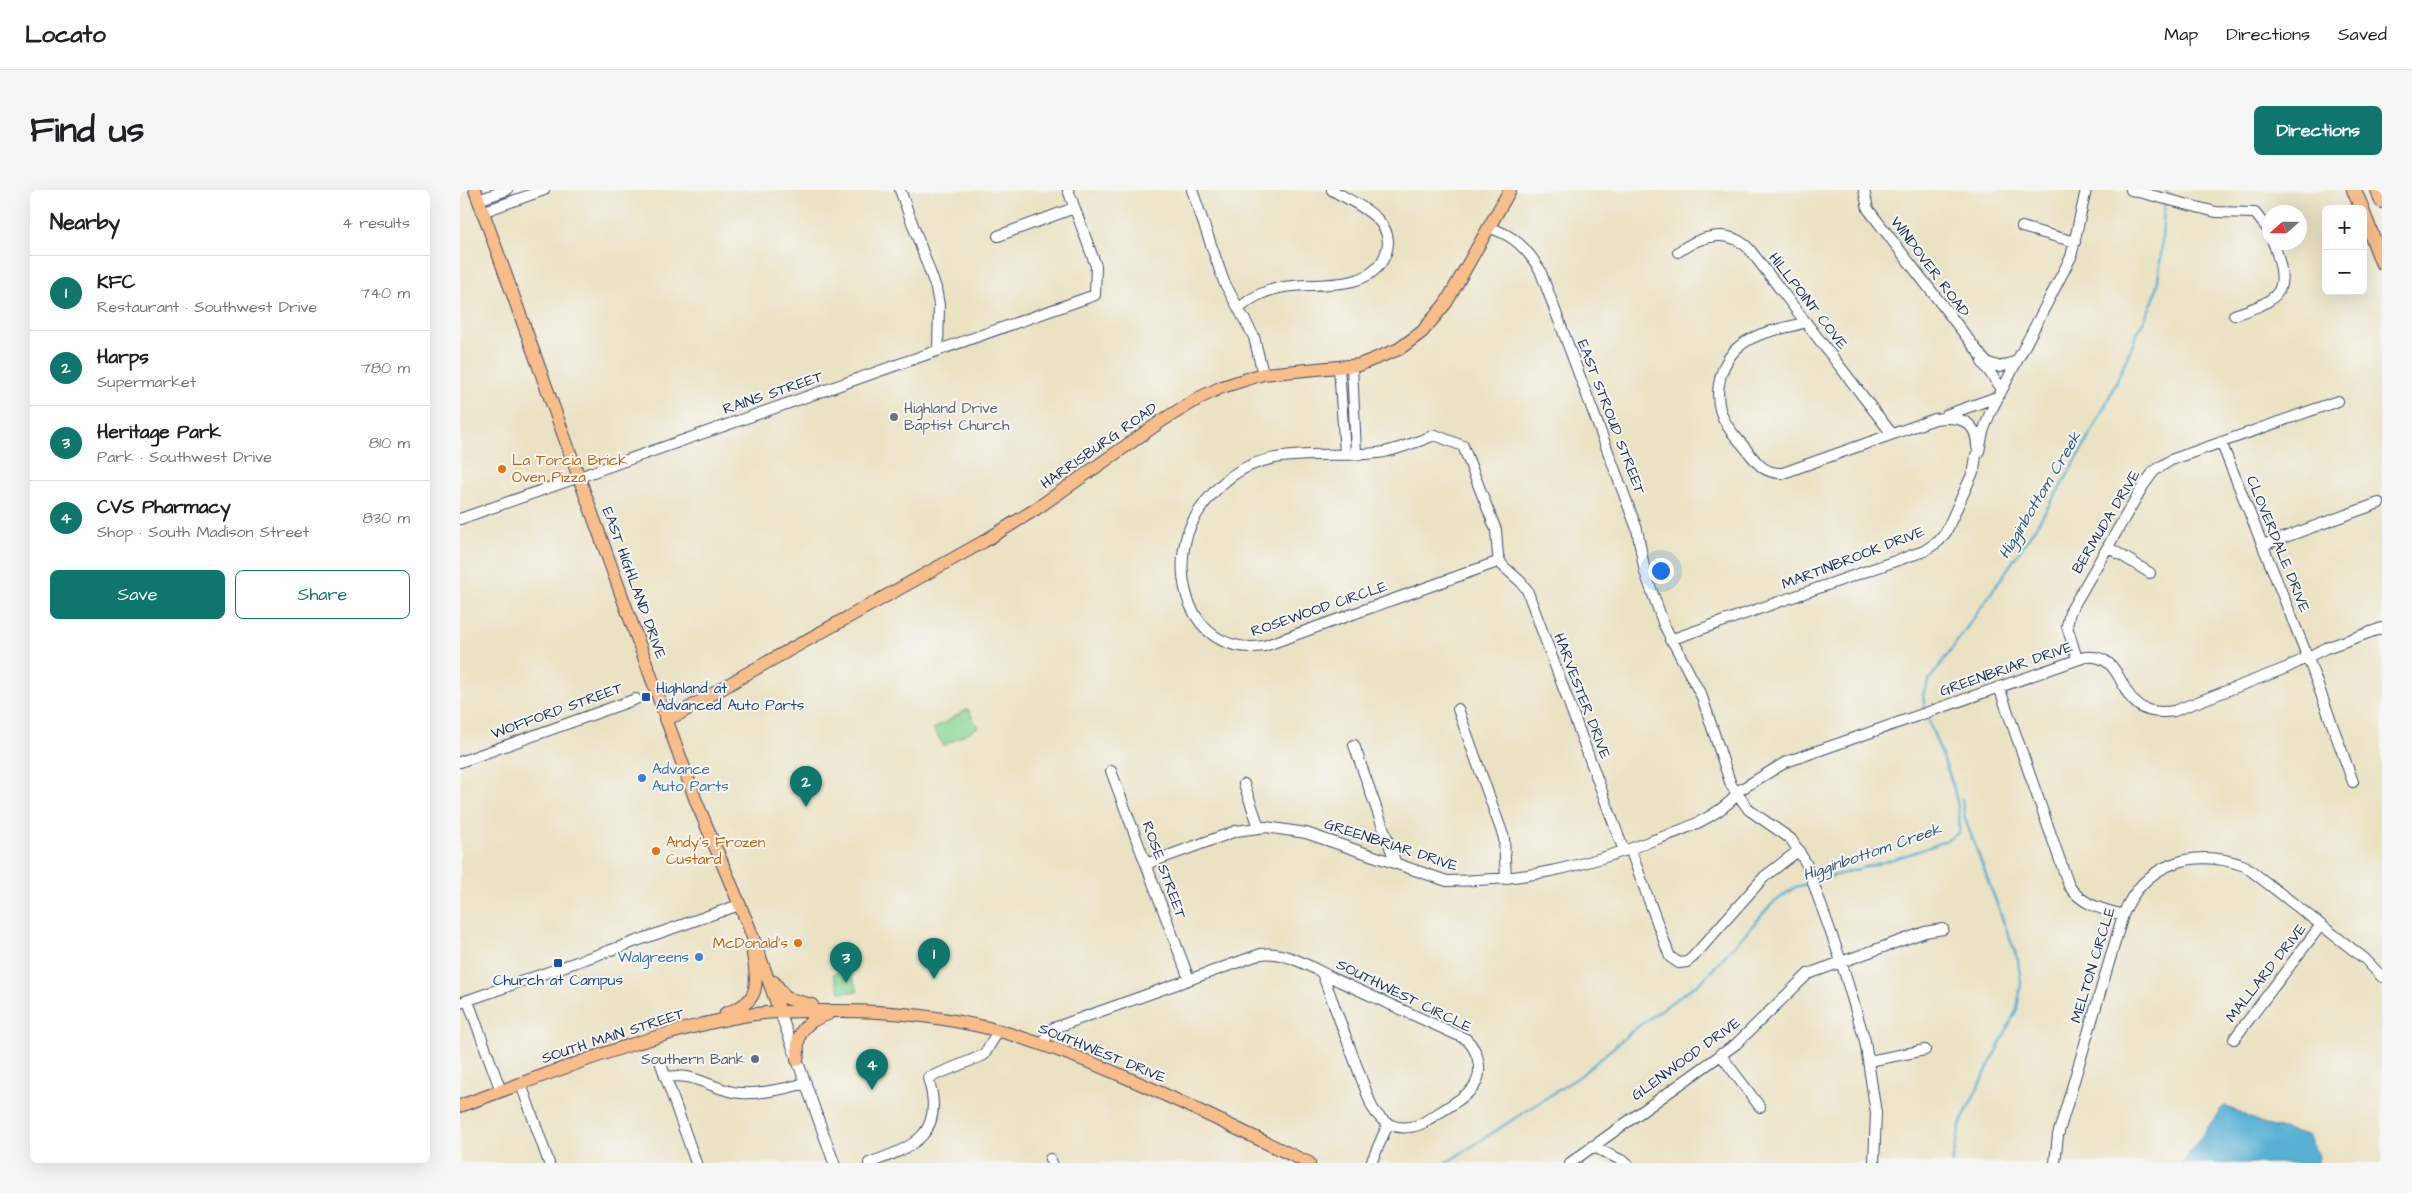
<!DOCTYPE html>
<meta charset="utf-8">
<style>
:root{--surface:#fff;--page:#f6f6f6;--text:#202124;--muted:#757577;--line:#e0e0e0;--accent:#0f766e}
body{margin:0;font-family:"Architects Daughter",sans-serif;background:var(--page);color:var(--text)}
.controls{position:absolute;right:15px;top:15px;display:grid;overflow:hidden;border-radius:8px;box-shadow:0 5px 20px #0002}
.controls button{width:45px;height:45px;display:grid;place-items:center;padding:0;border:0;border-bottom:1px solid var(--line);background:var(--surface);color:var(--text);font:25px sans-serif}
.compass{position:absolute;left:1802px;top:15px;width:45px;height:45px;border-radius:50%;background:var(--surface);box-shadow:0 5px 20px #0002;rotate:249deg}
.you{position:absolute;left:1200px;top:380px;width:18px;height:18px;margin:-12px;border:4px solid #fff;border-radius:50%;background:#1a73e8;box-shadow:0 0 0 8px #1a73e833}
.badge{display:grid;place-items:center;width:32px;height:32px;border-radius:50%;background:var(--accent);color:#fff;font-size:16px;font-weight:700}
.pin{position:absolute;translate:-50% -41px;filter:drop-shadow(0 1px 2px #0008)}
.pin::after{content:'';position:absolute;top:26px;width:18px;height:15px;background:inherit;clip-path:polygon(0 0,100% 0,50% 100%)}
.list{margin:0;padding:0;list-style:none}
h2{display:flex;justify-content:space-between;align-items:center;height:65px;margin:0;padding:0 20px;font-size:21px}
h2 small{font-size:16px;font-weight:400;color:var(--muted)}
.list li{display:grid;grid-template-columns:32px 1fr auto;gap:15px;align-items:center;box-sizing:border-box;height:75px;padding:0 20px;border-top:1px solid var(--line)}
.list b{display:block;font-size:19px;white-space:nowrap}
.list p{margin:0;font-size:16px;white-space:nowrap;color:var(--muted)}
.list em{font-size:16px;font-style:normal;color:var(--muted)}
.actions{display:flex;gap:10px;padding:15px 20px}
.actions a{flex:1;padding:11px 0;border:1px solid var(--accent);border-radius:8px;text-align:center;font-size:18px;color:var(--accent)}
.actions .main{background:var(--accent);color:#fff}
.map{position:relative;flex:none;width:1922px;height:973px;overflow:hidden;border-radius:8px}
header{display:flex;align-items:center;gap:30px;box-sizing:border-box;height:70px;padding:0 25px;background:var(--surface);border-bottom:1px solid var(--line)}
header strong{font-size:24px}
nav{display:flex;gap:28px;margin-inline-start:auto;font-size:18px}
.intro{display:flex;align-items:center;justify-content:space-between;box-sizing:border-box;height:120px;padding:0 30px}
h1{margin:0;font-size:35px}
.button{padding:12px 22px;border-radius:8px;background:var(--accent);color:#fff;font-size:18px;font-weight:700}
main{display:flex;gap:30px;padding:0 30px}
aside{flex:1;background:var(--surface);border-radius:8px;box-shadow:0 5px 20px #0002}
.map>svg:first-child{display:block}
.green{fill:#88d593;stroke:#528278}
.water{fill:#58b1d5;stroke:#3a709a}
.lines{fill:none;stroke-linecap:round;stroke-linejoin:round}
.stream{stroke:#58b1d5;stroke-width:2.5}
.minor-casing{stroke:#3a4a6d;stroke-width:12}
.major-casing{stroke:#3a4a6d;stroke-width:14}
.highway-casing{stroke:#3a4a6d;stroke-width:16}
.minor{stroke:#fff;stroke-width:10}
.major{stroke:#f8bd88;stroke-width:12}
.highway{stroke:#f8bd88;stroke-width:14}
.worship-dot{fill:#6b7280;stroke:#f6f6f2;stroke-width:2}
.food-dot{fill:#e8710a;stroke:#f6f6f2;stroke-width:2}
.transit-dot{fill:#1a4fb4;stroke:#f6f6f2;stroke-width:2}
.shop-dot{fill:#3f7fe0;stroke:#f6f6f2;stroke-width:2}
.service-dot{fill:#5c6f8a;stroke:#f6f6f2;stroke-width:2}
.labels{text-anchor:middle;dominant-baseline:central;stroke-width:4;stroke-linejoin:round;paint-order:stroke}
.street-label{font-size:15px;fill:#1b2f5e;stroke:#f6f6f2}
.worship-label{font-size:15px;fill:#5b616d;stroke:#f6f6f2;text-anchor:start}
.food-label{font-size:15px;fill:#c56008;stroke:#f6f6f2;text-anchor:start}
.transit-label{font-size:15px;fill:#164399;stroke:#f6f6f2;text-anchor:start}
.shop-label{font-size:15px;fill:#366cbe;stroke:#f6f6f2;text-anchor:start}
.service-label{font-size:15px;fill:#4e5e75;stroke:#f6f6f2;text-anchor:end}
.water-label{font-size:16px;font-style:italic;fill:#2d5682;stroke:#f6f6f2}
</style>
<header>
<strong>Locato</strong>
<nav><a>Map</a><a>Directions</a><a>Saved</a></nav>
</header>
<div class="intro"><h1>Find us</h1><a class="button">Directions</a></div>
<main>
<aside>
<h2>Nearby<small>4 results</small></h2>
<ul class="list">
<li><span class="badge">1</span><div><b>KFC</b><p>Restaurant · Southwest Drive</p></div><em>740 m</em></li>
<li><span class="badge">2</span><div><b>Harps</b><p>Supermarket</p></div><em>780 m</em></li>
<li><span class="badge">3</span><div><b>Heritage Park</b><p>Park · Southwest Drive</p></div><em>810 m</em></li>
<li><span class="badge">4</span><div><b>CVS Pharmacy</b><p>Shop · South Madison Street</p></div><em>830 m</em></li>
</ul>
<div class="actions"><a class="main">Save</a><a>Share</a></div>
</aside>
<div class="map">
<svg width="1922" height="973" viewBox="0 0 1922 973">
<rect width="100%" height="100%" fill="#f6f6f2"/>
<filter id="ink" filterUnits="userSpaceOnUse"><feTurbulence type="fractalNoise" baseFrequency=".02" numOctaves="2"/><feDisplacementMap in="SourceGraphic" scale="10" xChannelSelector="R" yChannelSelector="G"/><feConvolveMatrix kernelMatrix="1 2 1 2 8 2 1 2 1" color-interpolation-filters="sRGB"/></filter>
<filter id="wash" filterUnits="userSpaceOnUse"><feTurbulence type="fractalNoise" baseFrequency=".0096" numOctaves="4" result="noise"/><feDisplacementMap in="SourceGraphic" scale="20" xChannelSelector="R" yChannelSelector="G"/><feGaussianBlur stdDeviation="1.12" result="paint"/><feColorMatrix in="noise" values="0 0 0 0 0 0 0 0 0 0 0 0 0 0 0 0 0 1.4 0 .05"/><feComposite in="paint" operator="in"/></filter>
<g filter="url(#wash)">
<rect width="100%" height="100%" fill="#ebe2c3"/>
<path class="green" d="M 508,519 L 518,537 L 484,556 L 473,539 Z
M 389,778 L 398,802 L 380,802 L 373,784 Z"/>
<path class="water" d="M 1765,916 L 1806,935 L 1848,945 L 1859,966 L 1858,973 L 1722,973 L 1761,919 Z"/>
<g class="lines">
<path class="stream" d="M 1706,6 L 1707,0
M 1465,521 L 1463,504 L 1468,492 C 1545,385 1624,276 1673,153 C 1679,137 1690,122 1695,105 C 1703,75 1701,43 1705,12
M 1355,691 C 1382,683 1485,658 1499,642 C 1503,606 1479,561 1467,526
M 986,973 L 1120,886 L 1176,838 L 1244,789 L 1312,714 L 1335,697 L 1350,693
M 1492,973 L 1501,932 L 1557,819 L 1561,793 L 1558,770 L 1505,629 L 1502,609"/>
</g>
</g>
<g filter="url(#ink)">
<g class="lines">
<g class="minor-casing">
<path id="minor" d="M 440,0 L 476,98 L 479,115 L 478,161
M 732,0 L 764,92 L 794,147 L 803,184
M 1404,0 L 1408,19 L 1526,172 L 1540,177 L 1557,171
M 1671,0 L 1756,22 L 1795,23 L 1810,42
M 18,10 L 47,0
M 22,22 L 84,0
M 1562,37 L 1615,52
M 1030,38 C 1054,45 1067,59 1080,80 L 1177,339 L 1185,382 L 1204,435 L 1242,507 L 1271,595 L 1289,620 L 1331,649 L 1346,673 L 1381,771 L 1405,851 L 1416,923 L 1414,973
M 538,46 L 614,18
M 1218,62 C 1240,46 1269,37 1290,60 L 1432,244
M 780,118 C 791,107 809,99 824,97 C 857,91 911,104 926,63 C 938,30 894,13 872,0
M 1774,125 C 1820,110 1832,103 1813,52
M 1346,132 C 1322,140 1294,141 1275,160 C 1257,180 1252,212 1267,235 C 1272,244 1280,251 1286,259 C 1297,273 1304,284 1323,283 L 1475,229 C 1497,226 1517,229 1517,257
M 1522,172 L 1542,199
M 892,176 L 896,263
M 879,178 L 885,263
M 1486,225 L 1537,207
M 1761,252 L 1848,468 L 1893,592
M 0,329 L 635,105 L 636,76 L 608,0
M 1803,355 L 1919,313
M 1648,357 L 1690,383
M 1040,371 L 804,456 C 739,466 711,400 727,345 C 734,325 746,309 761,295 C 806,251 869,271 924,262 C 942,258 959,251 975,245 L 1003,256 L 1036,340 L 1038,366 L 1042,375 L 1061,392 L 1067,400 L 1164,661
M 1210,450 L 1464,361 L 1479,351 L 1486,342 L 1514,280 L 1516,265 L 1519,261 L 1523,242 L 1530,223 L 1611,67 L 1626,0
M 1617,469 L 1607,436 L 1610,422 L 1683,296 L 1694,281 L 1711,270 L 1878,211
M 1539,497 L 1609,696 C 1622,715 1642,719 1663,725
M 998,519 L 1044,648 L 1046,689
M 894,555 L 936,674
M 0,572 L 176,509
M 651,581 L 729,789
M 784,594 L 799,637
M 1275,603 L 1326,572 L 1625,467 C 1675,463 1649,531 1714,521 L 1826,478 L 1866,458 L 1922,438
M 1170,659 L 1210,767 L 1219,773 L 1227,772 L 1233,767 L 1304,687 L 1339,660
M 686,674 L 776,641 L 806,637 L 846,643 L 987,691 C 1064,691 1123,677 1194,650 C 1225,639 1254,629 1277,605
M 8,811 L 41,901
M 0,813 L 279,715
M 320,822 L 374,973
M 1774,849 L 1861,735
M 583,854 L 591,839 L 801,764 C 827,760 857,781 881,792 L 1006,849 C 1020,862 1025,887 1010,901 C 996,914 976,924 961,934 C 940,942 923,936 912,917 L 862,783
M 1260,864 L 1300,917
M 1409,871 L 1465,860
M 201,874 L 236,973
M 205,887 C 232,883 244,894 269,901 C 288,907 326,899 346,893
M 61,894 L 89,973
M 1132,956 L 1167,973
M 590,969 L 592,973
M 409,973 C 454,957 486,944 468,888 L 524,865 L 538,841
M 911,973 L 928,934
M 1110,973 L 1276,854 L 1348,784 L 1465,742 L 1483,739
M 1595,973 L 1598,945 L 1663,725 C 1684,673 1734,657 1785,676 L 1905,769 L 1922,787"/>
</g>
<g class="major-casing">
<path id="major" d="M 15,0 L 236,611 L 289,737 L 320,822
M 205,529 L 219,524 L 288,483 L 523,352 L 576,319 L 703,230 L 741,207 L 762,197 L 803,184 L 899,175 L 939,159 L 962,142 L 986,113 L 1050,0
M 314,792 L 326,808 L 352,815
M 266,823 C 300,812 298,796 293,764
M 337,870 C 339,864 337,859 338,854 C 339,836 354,829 368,824
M 0,916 C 92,883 185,844 282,826 C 309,821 339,821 367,821 C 424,820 484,826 540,841 C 647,872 748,926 849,973"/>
</g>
<g class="highway-casing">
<path id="highway" d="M 1894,0 L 1902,19
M 1918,0 L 1922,11
M 1903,23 L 1922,72"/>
</g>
<use href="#minor" class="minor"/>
<use href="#major" class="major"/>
<use href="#highway" class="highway"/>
</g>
</g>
<circle class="worship-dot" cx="434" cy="227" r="5"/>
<g class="food-dot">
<circle cx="42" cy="279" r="5"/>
<circle cx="196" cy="661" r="5"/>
<circle cx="338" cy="753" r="5"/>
</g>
<g class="transit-dot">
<rect x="181" y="502" width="10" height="10" rx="2.5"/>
<rect x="93" y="768" width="10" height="10" rx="2.5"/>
</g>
<g class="shop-dot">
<circle cx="182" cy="588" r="5"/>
<circle cx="239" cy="767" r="5"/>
</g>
<circle class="service-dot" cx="295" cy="869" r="5"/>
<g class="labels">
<g class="street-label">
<text transform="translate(1470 77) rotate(53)">WINDOVER ROAD</text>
<text transform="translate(1348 111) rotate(52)">HILLPOINT COVE</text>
<text transform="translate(313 203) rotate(-19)">RAINS STREET</text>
<text transform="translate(1151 227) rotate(69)">EAST STROUD STREET</text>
<text transform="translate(639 256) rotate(-35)">HARRISBURG ROAD</text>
<text transform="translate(1646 332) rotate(-59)">BERMUDA DRIVE</text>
<text transform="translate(1818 354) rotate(68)">CLOVERDALE DRIVE</text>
<text transform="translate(1393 368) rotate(-21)">MARTINBROOK DRIVE</text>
<text transform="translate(174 393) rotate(70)">EAST HIGHLAND DRIVE</text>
<text transform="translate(859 419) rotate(-19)">ROSEWOOD CIRCLE</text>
<text transform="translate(1546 479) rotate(-19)">GREENBRIAR DRIVE</text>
<text transform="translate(1122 506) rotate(69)">HARVESTER DRIVE</text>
<text transform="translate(97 521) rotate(-20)">WOFFORD STREET</text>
<text transform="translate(931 655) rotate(18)">GREENBRIAR DRIVE</text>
<text transform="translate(704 680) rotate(70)">ROSE STREET</text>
<text transform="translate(1633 775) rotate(-73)">MELTON CIRCLE</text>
<text transform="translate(1806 783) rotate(-52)">MALLARD DRIVE</text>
<text transform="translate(944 806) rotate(26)">SOUTHWEST CIRCLE</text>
<text transform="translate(153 846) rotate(-18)">SOUTH MAIN STREET</text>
<text transform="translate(642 863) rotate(22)">SOUTHWEST DRIVE</text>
<text transform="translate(1226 869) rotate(-36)">GLENWOOD DRIVE</text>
</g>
<g class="worship-label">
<text x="444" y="218">Highland Drive<tspan x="444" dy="17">Baptist Church</tspan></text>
</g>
<g class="food-label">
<text x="52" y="270">La Torcia Brick<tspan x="52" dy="17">Oven Pizza</tspan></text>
<text x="206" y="652">Andy's Frozen<tspan x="206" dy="17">Custard</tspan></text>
<text x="328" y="753" text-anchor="end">McDonald's</text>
</g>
<g class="transit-label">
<text x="196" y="498">Highland at<tspan x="196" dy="17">Advanced Auto Parts</tspan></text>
<text x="98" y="790" text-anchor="middle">Church at Campus</text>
</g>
<g class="shop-label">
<text x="192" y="579">Advance<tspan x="192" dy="17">Auto Parts</tspan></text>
<text x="229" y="767" text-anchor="end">Walgreens</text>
</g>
<g class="service-label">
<text x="285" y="869">Southern Bank</text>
</g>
<g class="water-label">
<text transform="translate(1580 305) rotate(-59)">Higginbottom Creek</text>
<text transform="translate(1412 662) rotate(-19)">Higginbottom Creek</text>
</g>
</g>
</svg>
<div class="controls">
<button>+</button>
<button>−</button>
</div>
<svg class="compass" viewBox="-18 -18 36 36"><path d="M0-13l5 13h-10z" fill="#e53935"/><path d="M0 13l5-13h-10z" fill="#757577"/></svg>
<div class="you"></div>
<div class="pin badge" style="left:474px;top:789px">1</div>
<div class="pin badge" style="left:346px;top:617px">2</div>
<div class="pin badge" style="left:386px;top:793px">3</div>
<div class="pin badge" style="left:412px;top:900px">4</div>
</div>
</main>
